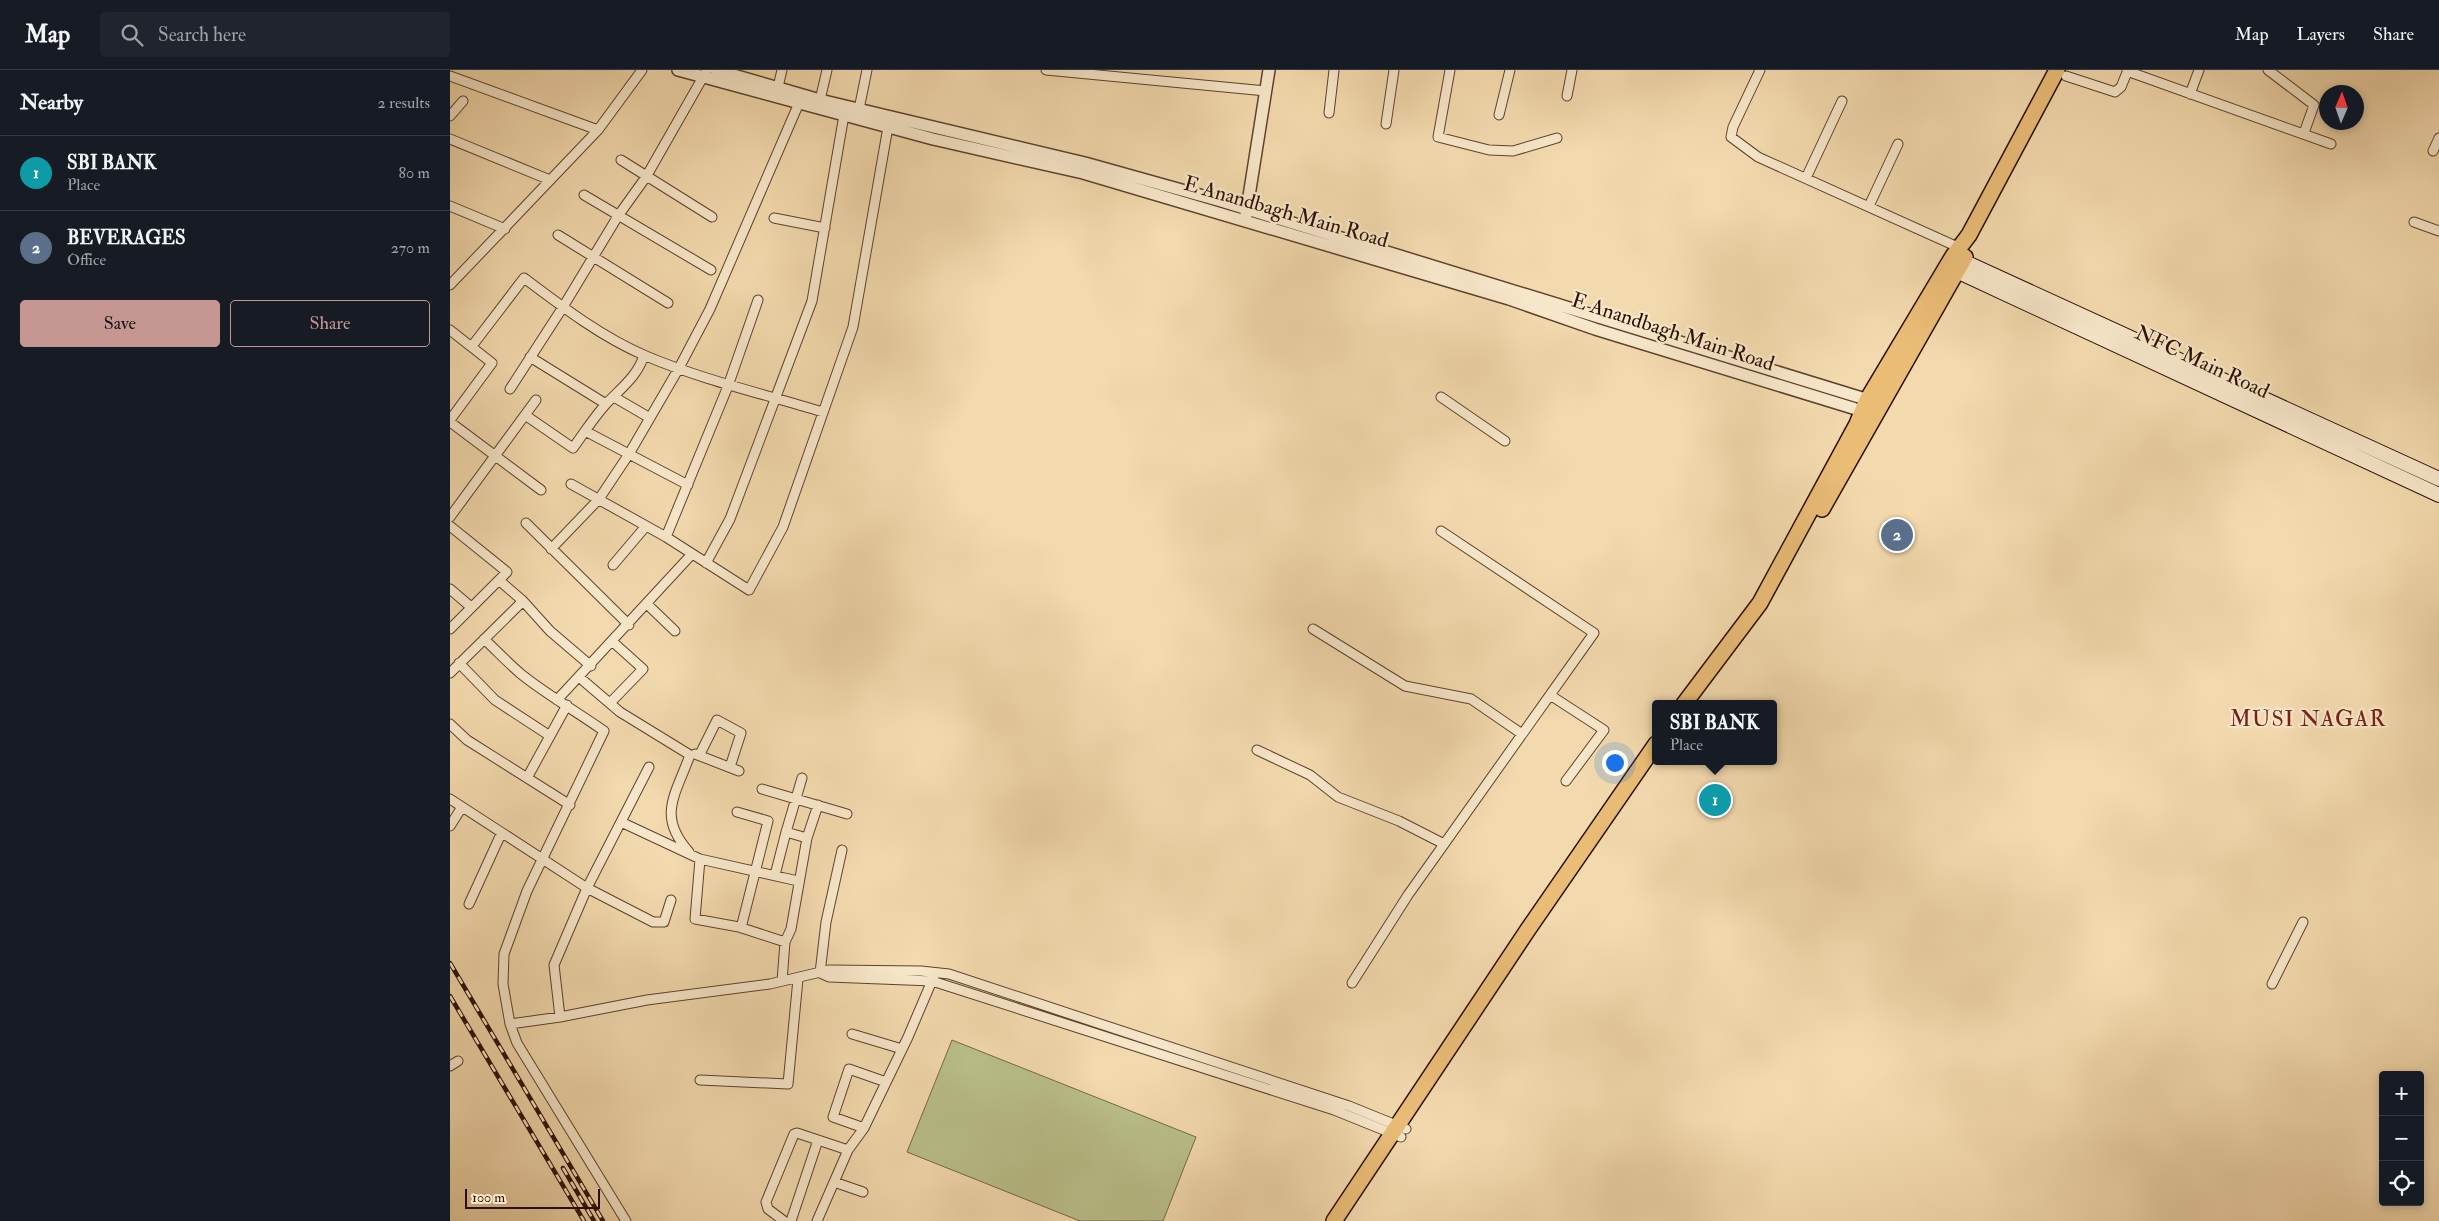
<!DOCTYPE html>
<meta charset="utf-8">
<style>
:root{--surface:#171b24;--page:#20242c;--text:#f1f3f6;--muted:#9ea1a6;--line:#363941;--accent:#c59692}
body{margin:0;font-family:"IM FELL Double Pica",serif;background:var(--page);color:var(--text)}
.controls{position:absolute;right:15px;bottom:15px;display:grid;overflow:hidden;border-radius:5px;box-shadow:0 2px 8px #0003}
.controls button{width:45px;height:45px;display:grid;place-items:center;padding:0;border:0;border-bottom:1px solid var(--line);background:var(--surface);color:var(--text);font:25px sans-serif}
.compass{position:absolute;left:1869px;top:15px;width:45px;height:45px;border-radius:50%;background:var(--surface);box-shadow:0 2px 8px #0003;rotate:2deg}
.scale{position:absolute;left:15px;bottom:12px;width:135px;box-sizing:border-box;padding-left:5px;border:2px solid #2c0f01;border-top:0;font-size:14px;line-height:18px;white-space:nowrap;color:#2c0f01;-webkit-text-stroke:4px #f7e7ca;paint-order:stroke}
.you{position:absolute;left:1164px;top:692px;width:18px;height:18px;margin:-12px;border:4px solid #fff;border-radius:50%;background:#1a73e8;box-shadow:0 0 0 8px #1a73e833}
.badge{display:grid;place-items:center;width:32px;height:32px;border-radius:50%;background:var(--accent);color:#fff;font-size:16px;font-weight:700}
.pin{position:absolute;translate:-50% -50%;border:2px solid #fff;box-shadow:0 1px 5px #0006}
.popup{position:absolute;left:1202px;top:630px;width:125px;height:65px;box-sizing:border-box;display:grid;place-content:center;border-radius:5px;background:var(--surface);filter:drop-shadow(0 1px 4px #0005);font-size:16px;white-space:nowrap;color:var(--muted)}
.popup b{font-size:19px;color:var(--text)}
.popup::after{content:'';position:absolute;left:50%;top:100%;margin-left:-10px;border:10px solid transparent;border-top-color:var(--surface)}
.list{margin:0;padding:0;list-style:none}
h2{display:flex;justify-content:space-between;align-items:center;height:65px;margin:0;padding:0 20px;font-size:21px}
h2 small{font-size:16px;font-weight:400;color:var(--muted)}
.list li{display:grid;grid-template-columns:32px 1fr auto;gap:15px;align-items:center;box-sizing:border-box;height:75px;padding:0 20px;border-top:1px solid var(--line)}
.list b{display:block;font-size:19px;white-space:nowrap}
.list p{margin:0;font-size:16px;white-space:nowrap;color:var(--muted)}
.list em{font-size:16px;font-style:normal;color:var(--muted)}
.actions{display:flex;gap:10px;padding:15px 20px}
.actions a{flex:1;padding:11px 0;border:1px solid var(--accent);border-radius:5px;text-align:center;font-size:18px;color:var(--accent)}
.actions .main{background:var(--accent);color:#111}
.icon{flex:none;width:28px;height:28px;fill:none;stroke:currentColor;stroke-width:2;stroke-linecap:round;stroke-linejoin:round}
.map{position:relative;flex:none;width:1989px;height:1151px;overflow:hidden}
header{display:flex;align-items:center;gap:30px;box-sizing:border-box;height:70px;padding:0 25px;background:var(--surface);border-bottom:1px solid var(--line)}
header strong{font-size:24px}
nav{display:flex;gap:28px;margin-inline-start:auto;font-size:18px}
.search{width:350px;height:45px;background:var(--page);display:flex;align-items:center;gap:12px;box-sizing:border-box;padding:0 18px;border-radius:5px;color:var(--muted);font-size:19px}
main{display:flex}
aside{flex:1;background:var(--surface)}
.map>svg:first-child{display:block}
.green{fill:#bac08b;stroke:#736846}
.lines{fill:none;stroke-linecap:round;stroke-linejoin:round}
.minor-casing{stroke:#5e422c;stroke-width:11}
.tertiary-casing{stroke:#5e422c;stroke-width:14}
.secondary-casing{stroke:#2c0f01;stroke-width:16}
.primary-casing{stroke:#2c0f01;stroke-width:18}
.minor{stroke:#f7e7ca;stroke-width:9}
.tertiary{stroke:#f7e7ca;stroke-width:11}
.secondary{stroke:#f7e7ca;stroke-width:14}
.primary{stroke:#eabd77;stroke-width:15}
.rail-casing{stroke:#2c0f01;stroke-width:4.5}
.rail{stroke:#f7e7ca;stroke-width:2.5;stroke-dasharray:8;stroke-linecap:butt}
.labels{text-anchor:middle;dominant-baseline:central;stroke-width:4.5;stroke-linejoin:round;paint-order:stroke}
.street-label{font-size:21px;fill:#2c0f01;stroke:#f7e7ca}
.neighbourhood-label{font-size:22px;letter-spacing:1px;fill:#7a1f14;stroke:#f7e7ca}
</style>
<header>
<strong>Map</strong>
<div class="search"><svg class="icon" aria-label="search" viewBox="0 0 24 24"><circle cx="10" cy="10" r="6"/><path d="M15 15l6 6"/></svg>Search here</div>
<nav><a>Map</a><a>Layers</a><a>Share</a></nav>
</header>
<main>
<aside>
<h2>Nearby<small>2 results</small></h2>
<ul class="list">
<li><span class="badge" style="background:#0f9aa8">1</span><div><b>SBI BANK</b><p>Place</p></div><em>80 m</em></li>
<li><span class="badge" style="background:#5c6f8a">2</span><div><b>BEVERAGES</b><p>Office</p></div><em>270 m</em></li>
</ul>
<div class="actions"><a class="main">Save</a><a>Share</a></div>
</aside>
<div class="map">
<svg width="1989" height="1151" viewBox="0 0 1989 1151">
<rect width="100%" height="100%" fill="#f3daae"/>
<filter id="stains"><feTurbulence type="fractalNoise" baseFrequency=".004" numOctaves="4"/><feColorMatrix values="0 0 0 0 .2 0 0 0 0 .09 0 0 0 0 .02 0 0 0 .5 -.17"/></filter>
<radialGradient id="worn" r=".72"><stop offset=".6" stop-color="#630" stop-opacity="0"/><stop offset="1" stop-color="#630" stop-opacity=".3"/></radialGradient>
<path class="green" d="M 502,970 L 746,1067 L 713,1151 L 630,1151 L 457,1082 Z"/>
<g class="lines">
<g class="minor-casing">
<path id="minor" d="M 596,0 L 816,21
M 1000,0 L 988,67 L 1039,80 L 1063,81 L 1107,68
M 1310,0 L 1283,57 L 1281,67 L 1308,87 L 1510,178
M 1818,0 L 1864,35 L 1854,63
M 1677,1 L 1881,74
M 0,6 L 148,60
M 1616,6 L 1665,22 L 1671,17 L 1678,0
M 328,17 L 332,0
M 1740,24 L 1749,0
M 1117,26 L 1122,0
M 370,30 L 377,0
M 879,43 L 884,0
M 408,44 L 417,0
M 1049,45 L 1060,0
M 0,46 L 13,31
M 936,54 L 944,0
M 0,69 L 100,110
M 1983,81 L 1989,68
M 171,90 L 262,147
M 1356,108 L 1392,31
M 134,125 L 261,200
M 0,136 L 55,159
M 1419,136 L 1448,74
M 324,148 L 375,158
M 1964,152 L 1989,161
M 108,165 L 218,233
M 0,215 L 148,60 L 192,0
M 0,260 L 42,293 L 0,350
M 22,276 L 74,208 C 111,236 153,268 196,286 C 253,310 314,324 373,342
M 80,287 L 156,334
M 60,319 L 113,237 L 168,146 L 196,107 L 257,0
M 164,327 L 200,348
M 991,327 L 1055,371
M 75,345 L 123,378 C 134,363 144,347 156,334 C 170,319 188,306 194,285
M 0,352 L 91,420
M 135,361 L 238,415
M 121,414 L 216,467 L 299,520 L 333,457 L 403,257 L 438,57
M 0,447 L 86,330
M 76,453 L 179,555
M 0,456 L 57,502 L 0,559
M 216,467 L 278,316 L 308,230
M 101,479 L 149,429 L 179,384 L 229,298 L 260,239 L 349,33
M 256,493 L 280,449 L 362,231 L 394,45
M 163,495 L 196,456
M 50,511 L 73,531 L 100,561 L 141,596
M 0,519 L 21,537
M 198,535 L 225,561
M 863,559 L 955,616 L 1021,629 L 1072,664
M 34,569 C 46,580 58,593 71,604 C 97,625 126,641 154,661 L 77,821 L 54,884 L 53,914 L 60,954 L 67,973 L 176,1151
M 9,593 L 45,630 L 100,666
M 0,603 L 73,531
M 129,607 L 170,642 L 240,685 C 225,726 207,746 239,782
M 1100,625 L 1154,660 L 1116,711
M 107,630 L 242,484
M 160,633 L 193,599 L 163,572
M 0,654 L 17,670 L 120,735
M 807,680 L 860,705 L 888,727 L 949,751 L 994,774
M 245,684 L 289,701
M 250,684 L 267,650 L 291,663 L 280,697
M 77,708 L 117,635
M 312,719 L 397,744
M 0,729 L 137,818 L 203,852 L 214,852 L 221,830
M 287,742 L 318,751 L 291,858
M 171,752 L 250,789 L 348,811
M 0,756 L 12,737
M 357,768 L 368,735
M 250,789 L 245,849 L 289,857 L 335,872
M 325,805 L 336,762
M 19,834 L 51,764
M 370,903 L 379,907 L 482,911 L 884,1040 L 951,1067
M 370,903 L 376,852 L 392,780
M 332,911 L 335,872 L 341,859 L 357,768 L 336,762 L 352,708
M 902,913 L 958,825 L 1144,563 L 991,461
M 1822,914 L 1853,852
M 110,947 L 104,895 L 137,818 L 199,697
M 60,954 L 110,947 L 197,930 L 320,914 L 379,900 L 471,901 L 499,904 L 899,1036 L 956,1059
M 402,964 L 452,979
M 0,996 L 8,991
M 250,1010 L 338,1014 L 348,909
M 414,1058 L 383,1047 L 399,999 L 436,1012
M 384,1112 L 413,1122
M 334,1151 L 318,1139 L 316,1132 L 344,1064 L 347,1063 L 398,1080
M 341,1151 L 368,1070
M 367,1151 L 398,1080 L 414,1058 L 458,967 L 484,906"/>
</g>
<g class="tertiary-casing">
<path id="tertiary" d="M 228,0 L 483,69 L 633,103 L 1059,229 L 1145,259 L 1419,343
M 266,0 L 370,30 L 635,93 L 771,131 L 1425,332
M 796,145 L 819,0"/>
</g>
<g class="secondary-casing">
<path id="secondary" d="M 1504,187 L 1989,409
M 1498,197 L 1989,425"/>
</g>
<g class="primary-casing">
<path id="primary" d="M 1372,439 L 1515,187
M 1234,634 L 1310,533 L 1407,354 L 1417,330 L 1503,186 L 1519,165 L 1607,0
M 884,1151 L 1079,858 L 1206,674"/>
</g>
<use href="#minor" class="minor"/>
<use href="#tertiary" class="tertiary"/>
<use href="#secondary" class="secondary"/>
<use href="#primary" class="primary"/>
<g class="rail-casing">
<path id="rail" d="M 0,893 L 153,1151
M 0,926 L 134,1151
M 113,1098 L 144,1151"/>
</g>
<use href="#rail" class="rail"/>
</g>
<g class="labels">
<g class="street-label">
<text transform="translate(836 142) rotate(16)">E Anandbagh Main Road</text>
<text transform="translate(1223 262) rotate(18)">E Anandbagh Main Road</text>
<text transform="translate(1752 292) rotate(25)">NFC Main Road</text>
</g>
<g class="neighbourhood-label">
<text x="1858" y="649">MUSI NAGAR</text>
</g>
</g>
<rect width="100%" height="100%" filter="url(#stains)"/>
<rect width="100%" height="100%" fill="url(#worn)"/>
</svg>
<div class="controls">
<button>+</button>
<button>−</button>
<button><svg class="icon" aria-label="locate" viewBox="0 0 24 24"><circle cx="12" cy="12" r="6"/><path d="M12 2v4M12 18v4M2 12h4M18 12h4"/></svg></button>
</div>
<svg class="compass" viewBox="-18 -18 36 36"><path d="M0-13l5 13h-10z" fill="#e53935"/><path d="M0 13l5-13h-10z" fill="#9ea1a6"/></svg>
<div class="scale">100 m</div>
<div class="you"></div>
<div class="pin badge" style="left:1265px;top:730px;background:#0f9aa8">1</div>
<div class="popup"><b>SBI BANK</b>Place</div>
<div class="pin badge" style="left:1447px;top:465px;background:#5c6f8a">2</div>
</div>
</main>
